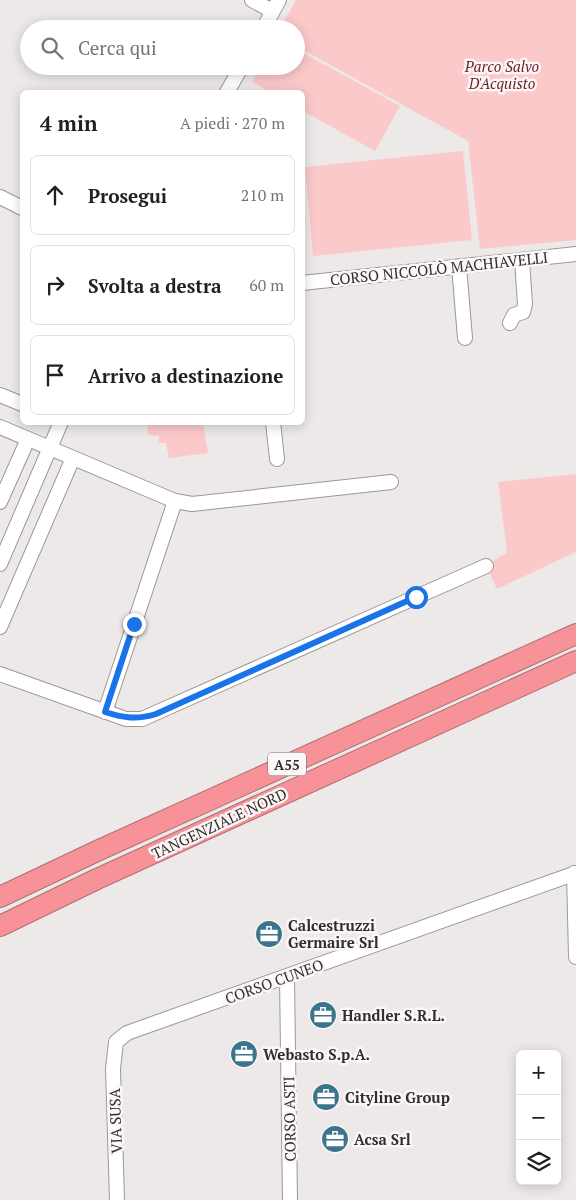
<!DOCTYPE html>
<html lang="it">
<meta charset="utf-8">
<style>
:root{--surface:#fff;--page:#f2f2f2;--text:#202124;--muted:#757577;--line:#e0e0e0}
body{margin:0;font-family:"PT Serif",serif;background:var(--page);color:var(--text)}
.controls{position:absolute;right:15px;bottom:15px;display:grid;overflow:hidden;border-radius:8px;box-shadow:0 2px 12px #0003}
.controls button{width:45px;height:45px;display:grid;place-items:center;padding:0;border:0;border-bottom:1px solid var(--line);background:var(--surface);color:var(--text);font:25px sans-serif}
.stop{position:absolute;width:15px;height:15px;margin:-11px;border:4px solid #1a73e8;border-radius:50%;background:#fff}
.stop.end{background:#1a73e8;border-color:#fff;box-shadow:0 1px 5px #0008}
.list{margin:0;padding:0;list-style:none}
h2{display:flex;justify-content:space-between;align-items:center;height:65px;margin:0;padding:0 20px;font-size:21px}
h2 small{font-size:16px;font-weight:400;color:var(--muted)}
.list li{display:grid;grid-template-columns:32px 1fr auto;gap:15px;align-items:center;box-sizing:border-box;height:80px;margin:0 10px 10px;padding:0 10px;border:1px solid var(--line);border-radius:8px}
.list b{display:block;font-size:19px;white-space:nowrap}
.list em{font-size:16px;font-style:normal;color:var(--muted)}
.icon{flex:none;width:28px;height:28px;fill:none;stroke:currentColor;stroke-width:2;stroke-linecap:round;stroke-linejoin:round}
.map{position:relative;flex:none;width:576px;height:1200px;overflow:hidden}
.search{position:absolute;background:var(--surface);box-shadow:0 2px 12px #0003;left:20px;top:20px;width:285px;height:55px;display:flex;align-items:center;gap:12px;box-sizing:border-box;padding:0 18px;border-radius:28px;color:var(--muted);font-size:19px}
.panel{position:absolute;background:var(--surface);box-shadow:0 2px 12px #0003;left:20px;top:90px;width:285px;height:335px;border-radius:8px}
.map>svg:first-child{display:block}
.green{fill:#fcc9ca}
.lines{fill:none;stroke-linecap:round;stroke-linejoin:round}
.minor-casing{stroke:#9d9797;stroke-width:16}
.highway-casing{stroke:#b16f73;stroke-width:22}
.minor{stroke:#fff;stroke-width:14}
.highway{stroke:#f69298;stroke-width:20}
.route{stroke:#1a73e8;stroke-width:6}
.labels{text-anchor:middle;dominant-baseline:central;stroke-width:5;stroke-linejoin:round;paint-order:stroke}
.shield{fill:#fcf6f6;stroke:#6d6a6a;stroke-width:1}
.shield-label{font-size:14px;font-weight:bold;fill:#302e2e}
.park-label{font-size:15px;font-style:italic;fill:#681e28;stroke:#fcf6f6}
.street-label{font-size:15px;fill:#302e2e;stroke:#fcf6f6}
.poi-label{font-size:15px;font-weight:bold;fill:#302e2e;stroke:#fcf6f6;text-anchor:start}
</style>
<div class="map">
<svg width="576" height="1200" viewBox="0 0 576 1200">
<rect width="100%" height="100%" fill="#eee9e9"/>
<path class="green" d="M 296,0 L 576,0 L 576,240 L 480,249 L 468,141 L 296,46 L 296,29 L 280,29 Z
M 296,49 L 400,106 L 375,151 L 303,111 L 302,92 L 270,92 L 252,82 L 261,66 L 296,66 Z
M 463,151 L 472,240 L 313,256 L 305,167 Z
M 147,423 L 203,423 L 208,453 L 169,458 L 166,443 L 159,443 L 159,436 L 148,435 Z
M 576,474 L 576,552 L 497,589 L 486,566 L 507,552 L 498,482 Z"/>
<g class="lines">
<g class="minor-casing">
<path id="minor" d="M 252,0 L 272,11
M 263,29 L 279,0
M 227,92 L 242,66
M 0,197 L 22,208
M 459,266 L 465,338
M 302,283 L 576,254
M 510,323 L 514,315 L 523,312 L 525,304 L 522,260
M 0,395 L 22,404
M 273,422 L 277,459
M 0,427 L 175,501 L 192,504 L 391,482
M 0,502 L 28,439
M 0,564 L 61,422
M 0,627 L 73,458
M 0,674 L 126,719 L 142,719 L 486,566
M 105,712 L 175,501
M 574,873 L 576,957
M 287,977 L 290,1200
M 117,1200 L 113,1069 L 116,1042 L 127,1033 L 576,873"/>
</g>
<g class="highway-casing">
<path id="highway" d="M 0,897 L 97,851 L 576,634
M 0,926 L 97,879 L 576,661"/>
</g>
<use href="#minor" class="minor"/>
<use href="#highway" class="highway"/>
</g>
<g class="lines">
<path class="route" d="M 134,624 L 105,712 C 124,718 137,720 156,714 L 416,597"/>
</g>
<defs>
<g id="office-disc" transform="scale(1.4375)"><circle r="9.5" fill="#39758d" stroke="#fcf6f6"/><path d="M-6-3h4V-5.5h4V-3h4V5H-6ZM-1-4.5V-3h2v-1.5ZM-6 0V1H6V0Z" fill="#fff"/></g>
</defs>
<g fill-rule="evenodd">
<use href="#office-disc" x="269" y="934"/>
<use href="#office-disc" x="323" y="1015"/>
<use href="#office-disc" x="244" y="1054"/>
<use href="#office-disc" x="326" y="1097"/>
<use href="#office-disc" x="335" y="1139"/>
</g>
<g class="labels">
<rect class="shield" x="268" y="752.5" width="38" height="23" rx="4"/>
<g class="shield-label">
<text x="287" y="764">A55</text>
</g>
<g class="park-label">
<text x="502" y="66">Parco Salvo<tspan x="502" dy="17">D'Acquisto</tspan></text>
</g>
<g class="street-label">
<text transform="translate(439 268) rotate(-6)">CORSO NICCOLÒ MACHIAVELLI</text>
<text transform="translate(219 823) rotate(-25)">TANGENZIALE NORD</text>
<text transform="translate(274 981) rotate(-20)">CORSO CUNEO</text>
<text transform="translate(289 1119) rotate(-91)">CORSO ASTI</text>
<text transform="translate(115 1121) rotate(-92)">VIA SUSA</text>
</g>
<g class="poi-label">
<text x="288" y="925">Calcestruzzi<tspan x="288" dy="17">Germaire Srl</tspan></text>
<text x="342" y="1015">Handler S.R.L.</text>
<text x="263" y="1054">Webasto S.p.A.</text>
<text x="345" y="1097">Cityline Group</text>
<text x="354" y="1139">Acsa Srl</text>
</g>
</g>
</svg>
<div class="controls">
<button>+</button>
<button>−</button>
<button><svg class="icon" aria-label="layers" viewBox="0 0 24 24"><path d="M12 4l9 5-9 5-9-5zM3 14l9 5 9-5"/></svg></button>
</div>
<div class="stop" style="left:416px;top:597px"></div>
<div class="stop end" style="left:134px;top:624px"></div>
<div class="search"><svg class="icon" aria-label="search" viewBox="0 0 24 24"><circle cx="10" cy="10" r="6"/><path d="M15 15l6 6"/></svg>Cerca qui</div>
<section class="panel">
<h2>4 min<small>A piedi · 270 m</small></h2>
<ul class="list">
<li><svg class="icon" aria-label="ahead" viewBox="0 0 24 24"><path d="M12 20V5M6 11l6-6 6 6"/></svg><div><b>Prosegui</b></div><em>210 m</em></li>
<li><svg class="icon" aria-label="right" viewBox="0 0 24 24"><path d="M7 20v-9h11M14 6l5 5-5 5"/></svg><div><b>Svolta a destra</b></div><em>60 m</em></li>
<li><svg class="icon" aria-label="arrive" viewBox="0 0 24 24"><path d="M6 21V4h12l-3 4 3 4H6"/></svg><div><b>Arrivo a destinazione</b></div></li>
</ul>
</section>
</div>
